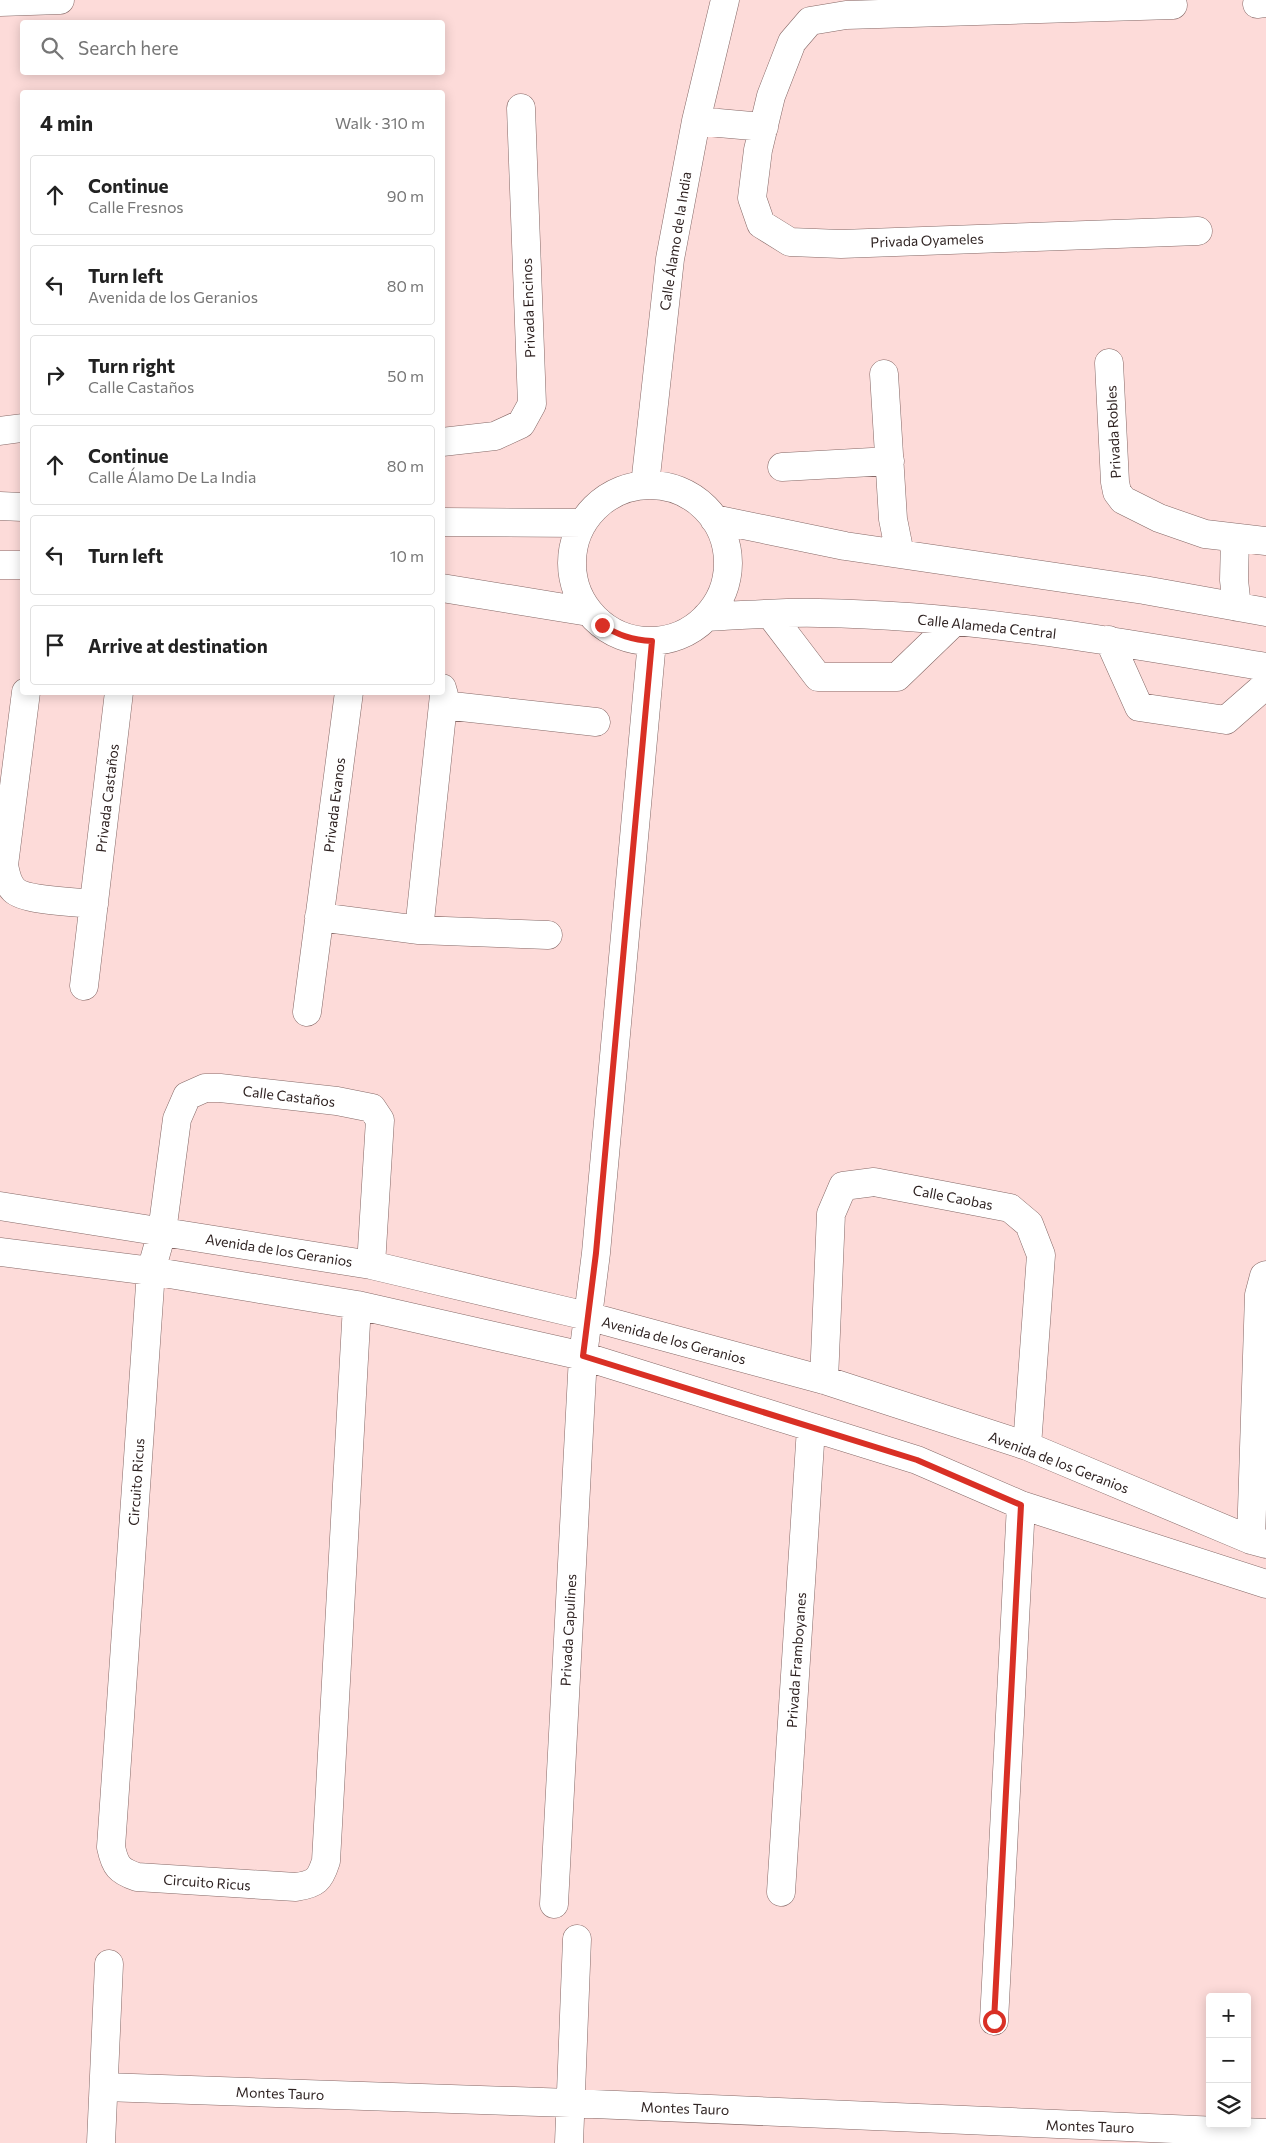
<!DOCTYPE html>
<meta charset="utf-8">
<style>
:root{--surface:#fff;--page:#f6f6f6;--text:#222;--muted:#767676;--line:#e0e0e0}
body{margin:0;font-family:Commissioner,sans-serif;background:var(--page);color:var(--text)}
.controls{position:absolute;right:15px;bottom:15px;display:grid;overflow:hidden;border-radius:5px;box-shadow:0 2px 12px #0003}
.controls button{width:45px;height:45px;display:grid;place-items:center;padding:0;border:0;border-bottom:1px solid var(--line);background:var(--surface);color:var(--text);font:25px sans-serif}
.stop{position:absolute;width:15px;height:15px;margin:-11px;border:4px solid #d93025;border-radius:50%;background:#fff}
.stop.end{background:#d93025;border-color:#fff;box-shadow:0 1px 5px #0008}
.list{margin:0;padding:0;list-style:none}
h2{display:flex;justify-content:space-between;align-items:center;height:65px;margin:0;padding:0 20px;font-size:21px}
h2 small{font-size:16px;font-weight:400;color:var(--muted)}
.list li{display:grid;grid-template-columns:32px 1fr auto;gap:15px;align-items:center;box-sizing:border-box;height:80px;margin:0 10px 10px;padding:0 10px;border:1px solid var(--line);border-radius:5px}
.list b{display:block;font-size:19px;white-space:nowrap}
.list p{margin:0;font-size:16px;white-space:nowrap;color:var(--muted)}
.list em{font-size:16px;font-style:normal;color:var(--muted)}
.icon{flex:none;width:28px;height:28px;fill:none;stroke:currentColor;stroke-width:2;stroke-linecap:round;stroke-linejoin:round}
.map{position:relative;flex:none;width:1266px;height:2143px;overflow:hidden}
.search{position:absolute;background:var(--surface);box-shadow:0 2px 12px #0003;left:20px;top:20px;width:425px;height:55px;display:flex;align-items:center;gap:12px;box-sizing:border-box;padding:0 18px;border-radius:5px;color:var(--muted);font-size:19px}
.panel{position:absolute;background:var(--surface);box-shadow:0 2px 12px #0003;left:20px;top:90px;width:425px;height:605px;border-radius:5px}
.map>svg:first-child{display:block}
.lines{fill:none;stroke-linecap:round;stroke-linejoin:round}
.minor-casing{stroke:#856866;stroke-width:29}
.minor{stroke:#fff;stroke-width:28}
.route{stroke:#d93025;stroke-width:6}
.labels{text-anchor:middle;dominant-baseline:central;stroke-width:4;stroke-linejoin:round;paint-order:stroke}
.street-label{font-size:14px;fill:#2f2322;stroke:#fff}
</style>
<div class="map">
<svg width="1266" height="2143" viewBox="0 0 1266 2143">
<rect width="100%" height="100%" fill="#fddbd9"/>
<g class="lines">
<g class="minor-casing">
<path id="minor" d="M 0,2 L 60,0
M 1257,4 L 1266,3
M 1173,5 L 846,15 L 810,21 L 792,42 L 771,96 L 758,150 L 752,198 L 761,224 L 790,242 L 841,244 L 1198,231
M 696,121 L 764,127
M 1109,363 L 1115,482 L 1117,492 L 1123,500 L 1159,518 L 1205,534 L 1266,541
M 884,374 L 893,519 L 900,554
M 0,431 L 22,428
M 442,442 L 495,436 L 521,424 L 532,404 L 521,108
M 782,467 L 890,461
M 645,485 L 670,259 L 696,121 L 725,0
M572 563a78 78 0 1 1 156 0a78 78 0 1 1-156 0Z
M 0,506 L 22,507
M 714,519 L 845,546 L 1144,590 L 1266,612
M 442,522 L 583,523
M 1235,538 L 1234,580 L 1237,607
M 0,565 L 22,565
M 442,588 L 589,612
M 770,614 L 818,677 L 897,677 L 954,622
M 706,617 C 743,615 782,612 819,613 C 969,615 1119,642 1266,667
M 1109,640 L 1139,707 L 1226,720 L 1266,685
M 26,692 L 4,865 C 6,875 7,883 14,890 C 25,901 77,902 94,904
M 443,705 L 596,722
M 319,917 L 419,930 L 548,935
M 419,930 L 444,695 L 442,688
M 84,986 L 119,692
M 307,1012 L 349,692
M 0,1206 L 371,1265 L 587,1316 L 824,1380 L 1027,1446 L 1251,1540 L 1266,1544
M 0,1252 L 151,1271 L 357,1305 L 583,1356 L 917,1460 L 1021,1505 L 1266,1584
M 357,1305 L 326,1861 C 320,1880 316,1884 296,1887 L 137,1877 C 119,1871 115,1866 111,1847 L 151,1271 L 162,1232 L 177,1119 L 187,1096 L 205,1088 L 220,1088 L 337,1101 L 372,1108 L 380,1120 L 371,1265
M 824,1380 L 831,1214 L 843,1186 L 874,1182 L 1010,1208 L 1029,1224 L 1041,1255 L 1027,1446
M 1251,1540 L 1259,1295 L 1264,1276 L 1266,1275
M 781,1892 L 811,1428
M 554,1904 L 583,1356 L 596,1253 L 652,641
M 994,2021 L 1021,1505
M 104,2087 L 570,2103 L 1266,2133
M 101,2143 L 109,1964
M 569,2143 L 577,1939"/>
</g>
<use href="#minor" class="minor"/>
</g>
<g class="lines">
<path class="route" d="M 602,625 C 618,635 632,640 652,641 L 596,1253 L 583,1356 L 917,1460 L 1021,1505 L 994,2021"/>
</g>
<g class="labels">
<g class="street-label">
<text transform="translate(927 240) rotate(-2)">Privada Oyameles</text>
<text transform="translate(675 241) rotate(-81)">Calle Álamo de la India</text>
<text transform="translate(528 308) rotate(-92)">Privada Encinos</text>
<text transform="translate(1113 432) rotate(-93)">Privada Robles</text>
<text transform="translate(987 626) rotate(6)">Calle Alameda Central</text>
<text transform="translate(107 798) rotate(-83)">Privada Castaños</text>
<text transform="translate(334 805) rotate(-83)">Privada Evanos</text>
<text transform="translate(289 1096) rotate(7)">Calle Castaños</text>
<text transform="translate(953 1197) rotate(11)">Calle Caobas</text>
<text transform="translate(279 1250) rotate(9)">Avenida de los Geranios</text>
<text transform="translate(674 1340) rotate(15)">Avenida de los Geranios</text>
<text transform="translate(1059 1462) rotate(21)">Avenida de los Geranios</text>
<text transform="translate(136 1482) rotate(-86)">Circuito Ricus</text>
<text transform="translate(568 1630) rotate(-87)">Privada Capulines</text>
<text transform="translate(796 1660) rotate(-86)">Privada Framboyanes</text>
<text transform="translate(207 1882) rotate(4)">Circuito Ricus</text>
<text transform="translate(280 2093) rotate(2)">Montes Tauro</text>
<text transform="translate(685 2108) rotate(2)">Montes Tauro</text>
<text transform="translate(1090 2126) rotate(2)">Montes Tauro</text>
</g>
</g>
</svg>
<div class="controls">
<button>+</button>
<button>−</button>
<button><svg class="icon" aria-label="layers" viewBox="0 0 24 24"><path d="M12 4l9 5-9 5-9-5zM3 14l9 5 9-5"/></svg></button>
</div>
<div class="stop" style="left:994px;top:2021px"></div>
<div class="stop end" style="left:602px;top:625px"></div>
<div class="search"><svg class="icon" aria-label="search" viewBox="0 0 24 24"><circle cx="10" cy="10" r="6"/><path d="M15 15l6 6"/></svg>Search here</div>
<section class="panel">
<h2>4 min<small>Walk · 310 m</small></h2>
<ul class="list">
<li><svg class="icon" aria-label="ahead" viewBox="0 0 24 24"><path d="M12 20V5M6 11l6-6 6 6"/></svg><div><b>Continue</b><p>Calle Fresnos</p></div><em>90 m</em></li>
<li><svg class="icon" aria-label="left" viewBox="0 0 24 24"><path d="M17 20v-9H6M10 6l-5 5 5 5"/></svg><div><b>Turn left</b><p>Avenida de los Geranios</p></div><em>80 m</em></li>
<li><svg class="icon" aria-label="right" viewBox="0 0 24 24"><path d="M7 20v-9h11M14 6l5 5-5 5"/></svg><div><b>Turn right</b><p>Calle Castaños</p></div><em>50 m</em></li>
<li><svg class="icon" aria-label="ahead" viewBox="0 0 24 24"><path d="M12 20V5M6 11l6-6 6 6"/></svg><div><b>Continue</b><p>Calle Álamo De La India</p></div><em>80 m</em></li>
<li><svg class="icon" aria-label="left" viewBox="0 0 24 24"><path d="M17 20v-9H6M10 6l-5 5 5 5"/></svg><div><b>Turn left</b></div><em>10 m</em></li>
<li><svg class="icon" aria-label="arrive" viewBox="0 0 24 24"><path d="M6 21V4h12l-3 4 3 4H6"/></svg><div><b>Arrive at destination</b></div></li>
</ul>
</section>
</div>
